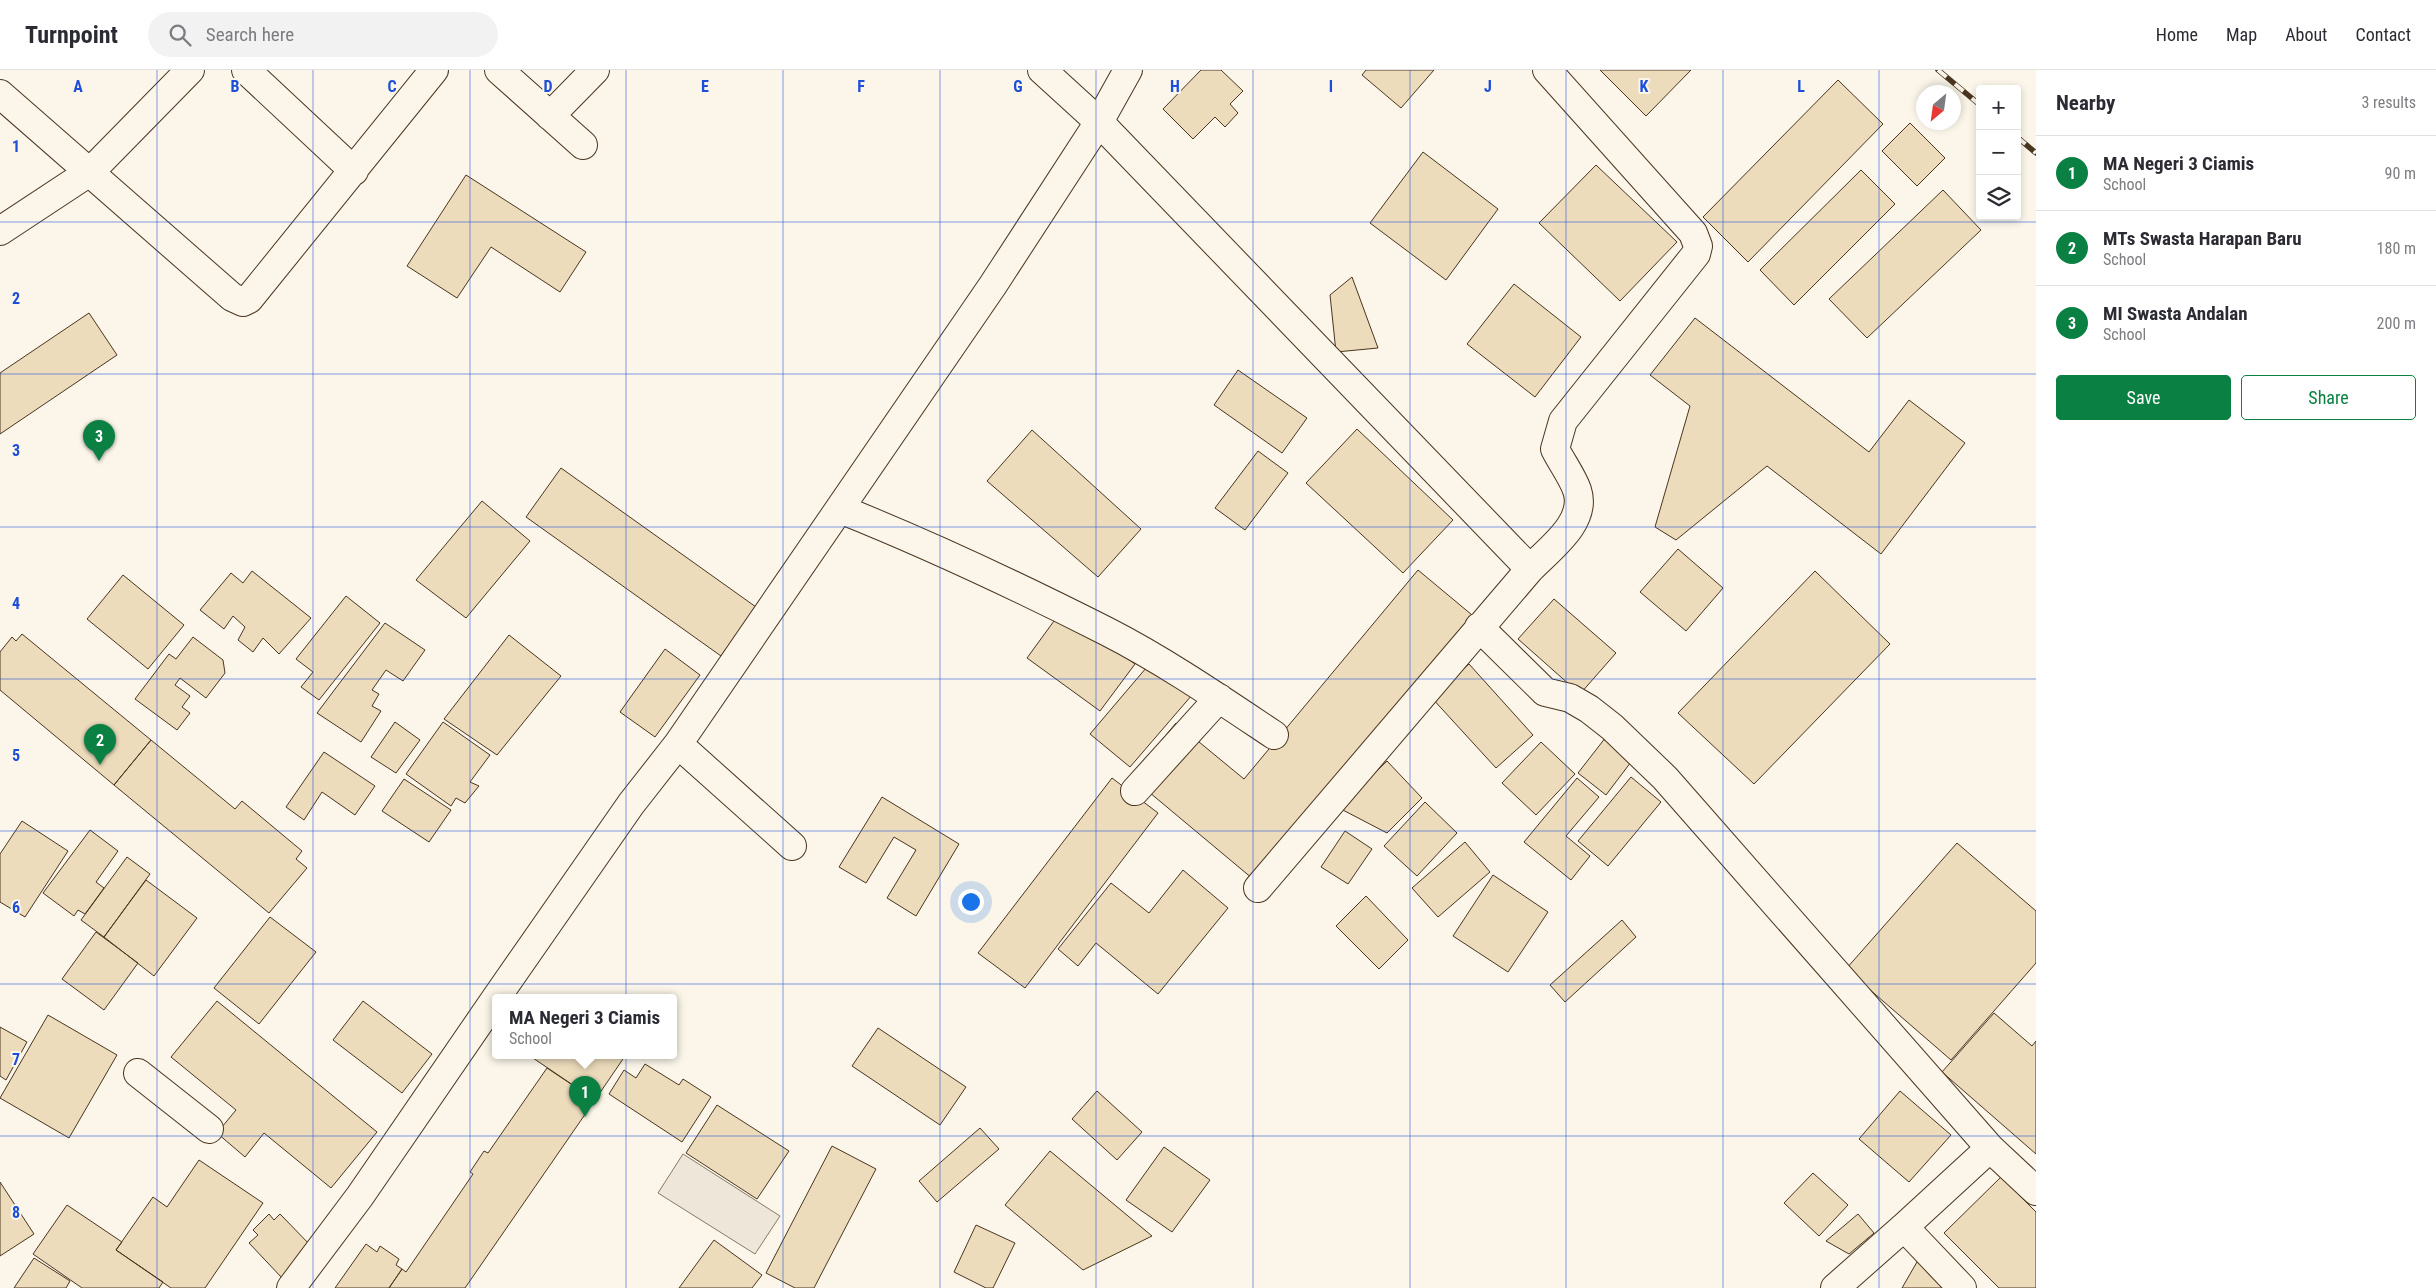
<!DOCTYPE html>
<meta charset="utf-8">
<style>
:root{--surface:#fff;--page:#f2f2f3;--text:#2b2b33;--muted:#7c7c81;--line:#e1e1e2;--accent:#0b8043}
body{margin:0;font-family:"Roboto Condensed",sans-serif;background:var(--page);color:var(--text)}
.controls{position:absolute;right:15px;top:15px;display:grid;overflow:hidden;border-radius:5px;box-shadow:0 2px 8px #0003}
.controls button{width:45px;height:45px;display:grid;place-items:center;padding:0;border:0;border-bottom:1px solid var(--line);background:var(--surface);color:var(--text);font:25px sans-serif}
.compass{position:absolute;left:1916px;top:15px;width:45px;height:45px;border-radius:50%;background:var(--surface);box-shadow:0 2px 8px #0003;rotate:209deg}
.you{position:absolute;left:970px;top:831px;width:18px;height:18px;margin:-12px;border:4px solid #fff;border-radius:50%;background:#1a73e8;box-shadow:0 0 0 8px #1a73e833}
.badge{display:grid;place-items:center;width:32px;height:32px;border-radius:50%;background:var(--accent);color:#fff;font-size:16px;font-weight:700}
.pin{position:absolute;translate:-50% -41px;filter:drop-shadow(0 1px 2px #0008)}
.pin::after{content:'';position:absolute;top:26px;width:18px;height:15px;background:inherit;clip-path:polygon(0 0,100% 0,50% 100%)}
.popup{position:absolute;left:492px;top:924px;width:185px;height:65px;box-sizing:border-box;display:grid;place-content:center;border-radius:5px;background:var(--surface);filter:drop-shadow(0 1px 4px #0005);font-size:16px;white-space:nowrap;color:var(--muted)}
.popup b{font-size:19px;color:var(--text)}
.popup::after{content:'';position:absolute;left:50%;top:100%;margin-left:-10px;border:10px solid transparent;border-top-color:var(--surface)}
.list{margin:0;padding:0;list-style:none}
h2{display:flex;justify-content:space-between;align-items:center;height:65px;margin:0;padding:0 20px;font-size:21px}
h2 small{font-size:16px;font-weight:400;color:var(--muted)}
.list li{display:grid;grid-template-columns:32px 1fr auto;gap:15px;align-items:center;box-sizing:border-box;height:75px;padding:0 20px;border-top:1px solid var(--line)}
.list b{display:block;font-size:19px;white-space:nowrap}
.list p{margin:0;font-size:16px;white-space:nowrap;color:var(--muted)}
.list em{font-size:16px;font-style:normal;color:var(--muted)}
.actions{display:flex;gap:10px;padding:15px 20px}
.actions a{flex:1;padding:11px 0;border:1px solid var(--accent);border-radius:5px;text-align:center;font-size:18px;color:var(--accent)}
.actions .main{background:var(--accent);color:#fff}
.icon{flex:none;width:28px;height:28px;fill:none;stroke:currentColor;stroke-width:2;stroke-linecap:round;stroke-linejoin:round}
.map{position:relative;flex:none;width:2036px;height:1218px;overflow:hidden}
header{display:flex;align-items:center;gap:30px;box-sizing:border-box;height:70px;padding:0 25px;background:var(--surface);border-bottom:1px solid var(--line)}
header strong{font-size:24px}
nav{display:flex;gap:28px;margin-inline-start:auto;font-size:18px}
.search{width:350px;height:45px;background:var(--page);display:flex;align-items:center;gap:12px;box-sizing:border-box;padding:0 18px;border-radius:28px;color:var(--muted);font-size:19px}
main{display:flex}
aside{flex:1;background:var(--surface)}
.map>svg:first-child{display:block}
.green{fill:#ede6d9;stroke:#887966}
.building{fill:#ecdcbc;stroke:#4a3520}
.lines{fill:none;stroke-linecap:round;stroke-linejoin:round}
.minor-casing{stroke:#4a3520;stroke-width:30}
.minor{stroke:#fbf6e9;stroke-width:28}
.rail-casing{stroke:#4a3520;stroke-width:5.5}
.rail{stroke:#fbf6e9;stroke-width:4;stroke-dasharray:11;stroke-linecap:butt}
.grid{fill:none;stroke:#1d4ed8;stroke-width:1;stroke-opacity:0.55}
.grid-label{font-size:16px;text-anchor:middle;font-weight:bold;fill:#1d4ed8;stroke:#fbf6e9;stroke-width:4;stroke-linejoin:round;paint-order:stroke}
</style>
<header>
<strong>Turnpoint</strong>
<div class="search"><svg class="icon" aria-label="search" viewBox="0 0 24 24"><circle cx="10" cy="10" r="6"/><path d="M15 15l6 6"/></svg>Search here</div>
<nav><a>Home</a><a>Map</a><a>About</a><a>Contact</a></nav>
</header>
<main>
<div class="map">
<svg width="2036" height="1218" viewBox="0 0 2036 1218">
<rect width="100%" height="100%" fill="#fbf6e9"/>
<path class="green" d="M 683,1084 L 780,1146 L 755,1184 L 658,1123 Z"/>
<path class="building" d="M 1201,0 L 1221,0 L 1243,21 L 1230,34 L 1238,43 L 1225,57 L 1215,47 L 1193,69 L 1163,39 Z
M 1366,0 L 1434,0 L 1401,38 L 1362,5 Z
M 1600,0 L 1691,0 L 1646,46 Z
M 1838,10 L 1883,54 L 1748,192 L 1703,147 Z
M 1910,53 L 1945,88 L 1917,116 L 1882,81 Z
M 1423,82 L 1498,139 L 1446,210 L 1370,153 Z
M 1596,95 L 1677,172 L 1620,231 L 1539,153 Z
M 1861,100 L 1895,134 L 1794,235 L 1760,200 Z
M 466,105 L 586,182 L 560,222 L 491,177 L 457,228 L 407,196 Z
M 1943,120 L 1981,160 L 1867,268 L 1829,229 Z
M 1352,207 L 1378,278 L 1336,282 L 1330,225 Z
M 1514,214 L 1581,267 L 1535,327 L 1467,274 Z
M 89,243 L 117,285 L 0,364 L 0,303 Z
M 1695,248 L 1869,382 L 1909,330 L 1965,373 L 1881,484 L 1767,396 L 1676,470 L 1655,457 L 1690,336 L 1650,305 Z
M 1238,300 L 1307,348 L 1282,383 L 1214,335 Z
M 1357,359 L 1453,450 L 1403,503 L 1306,413 Z
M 1032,360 L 1141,459 L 1098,507 L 987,411 Z
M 1258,381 L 1288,403 L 1245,460 L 1215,438 Z
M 561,398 L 756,537 L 721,586 L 526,447 Z
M 482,431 L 530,471 L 466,548 L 416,510 Z
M 1678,479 L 1723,518 L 1686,561 L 1640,522 Z
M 1418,500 L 1472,545 L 1253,809 L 1131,707 L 1176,653 L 1244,709 Z
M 252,501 L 311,548 L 279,584 L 263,568 L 253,582 L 238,570 L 245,557 L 233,546 L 224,559 L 200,540 L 231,503 L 243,513 Z
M 1815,501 L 1890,574 L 1754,714 L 1678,643 Z
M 123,505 L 184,555 L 148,599 L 87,549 Z
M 346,526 L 380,553 L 319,630 L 301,617 L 313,602 L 296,589 Z
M 1554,529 L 1616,583 L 1580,624 L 1518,569 Z
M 1062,540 L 1135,594 L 1100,641 L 1027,588 Z
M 385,553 L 425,580 L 403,611 L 386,600 L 372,620 L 379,624 L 372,636 L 381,641 L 361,672 L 317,643 Z
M 22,564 L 151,670 L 114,715 L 0,620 L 0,582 L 12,567 L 16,571 Z
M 509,565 L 561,606 L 497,685 L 444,649 Z
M 193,567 L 223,590 L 225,603 L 206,628 L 180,608 L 175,615 L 190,626 L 182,637 L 190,643 L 177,660 L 135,629 L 169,584 L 176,589 Z
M 665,579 L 700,605 L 655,667 L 620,642 Z
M 1152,591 L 1192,625 L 1130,697 L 1090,664 Z
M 1469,594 L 1533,665 L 1496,698 L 1431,627 Z
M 395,652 L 420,670 L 396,703 L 371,687 Z
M 443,652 L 490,685 L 470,712 L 479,716 L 465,733 L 456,728 L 451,736 L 406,704 Z
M 1606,667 L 1634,688 L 1606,725 L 1578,703 Z
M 151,670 L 235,739 L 242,731 L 302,781 L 296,789 L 307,798 L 269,843 L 114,715 Z
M 1541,672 L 1575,704 L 1536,745 L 1502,713 Z
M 324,682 L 375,716 L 355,745 L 322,722 L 304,750 L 286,737 Z
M 1387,691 L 1422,728 L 1387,763 L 1339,738 Z
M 1631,707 L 1661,732 L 1608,796 L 1578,771 Z
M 1112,708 L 1158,743 L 1025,918 L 978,883 Z
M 1577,708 L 1599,727 L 1566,766 L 1590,786 L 1571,810 L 1524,772 Z
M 404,709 L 451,740 L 429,772 L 382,741 Z
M 882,727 L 959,774 L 916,846 L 887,828 L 916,780 L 894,767 L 866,813 L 839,797 Z
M 1425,732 L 1457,763 L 1417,806 L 1384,776 Z
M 22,751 L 68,781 L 25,847 L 0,832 L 0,784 Z
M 90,760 L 118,781 L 96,812 L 104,818 L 85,844 L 78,840 L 74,846 L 43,823 Z
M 1345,761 L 1372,779 L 1348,814 L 1321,797 Z
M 1465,772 L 1490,802 L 1438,847 L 1412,818 Z
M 1957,773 L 2036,841 L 2036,893 L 1951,990 L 1846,899 Z
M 127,787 L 150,804 L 104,867 L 81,850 Z
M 1183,800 L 1228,838 L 1158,924 L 1096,873 L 1078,896 L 1058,879 L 1111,813 L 1149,843 Z
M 1493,805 L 1548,842 L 1508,902 L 1453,866 Z
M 146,810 L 197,848 L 154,906 L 104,867 Z
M 1366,826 L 1408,870 L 1379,899 L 1336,856 Z
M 270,847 L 316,882 L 259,954 L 214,918 Z
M 1622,850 L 1636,867 L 1565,932 L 1550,915 Z
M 96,862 L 138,893 L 104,940 L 62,909 Z
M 217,931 L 377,1062 L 331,1118 L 264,1063 L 245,1087 L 217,1063 L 236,1040 L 171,987 Z
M 363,931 L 432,984 L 402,1023 L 333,970 Z
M 1994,943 L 2032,976 L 2036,971 L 2036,1084 L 1942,1002 Z
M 48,945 L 117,985 L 69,1068 L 0,1028 Z
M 0,957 L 27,972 L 6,1010 L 0,1006 Z
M 878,958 L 966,1017 L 940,1055 L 852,996 Z
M 530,986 L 625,986 L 595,1030 Z
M 645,994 L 679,1015 L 683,1009 L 711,1027 L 682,1072 L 609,1024 L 624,1000 L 636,1008 Z
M 547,998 L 595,1030 L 465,1218 L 389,1218 L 402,1199 L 406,1202 L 473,1104 L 470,1102 L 484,1081 L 488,1083 Z
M 1097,1021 L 1142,1062 L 1117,1090 L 1072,1049 Z
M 1900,1021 L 1951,1065 L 1909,1112 L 1859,1069 Z
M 717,1035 L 789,1081 L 757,1129 L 686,1083 Z
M 980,1058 L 999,1079 L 937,1132 L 919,1111 Z
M 832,1076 L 876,1099 L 814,1218 L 795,1218 L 766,1203 Z
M 1164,1077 L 1210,1110 L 1172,1162 L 1126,1130 Z
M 1050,1081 L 1152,1166 L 1083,1200 L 1005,1135 Z
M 199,1090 L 263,1133 L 205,1218 L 171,1218 L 116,1180 L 153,1127 L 167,1137 Z
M 1813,1103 L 1848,1135 L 1819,1166 L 1784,1133 Z
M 2001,1107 L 2036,1142 L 2036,1218 L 1999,1218 L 1944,1163 Z
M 0,1112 L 34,1164 L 0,1186 Z
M 67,1135 L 122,1172 L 116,1180 L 163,1212 L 159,1218 L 82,1218 L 33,1184 Z
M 269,1144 L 274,1150 L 280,1144 L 314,1179 L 283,1209 L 249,1173 L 258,1165 L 253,1160 Z
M 1858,1144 L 1874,1163 L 1849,1184 L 1826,1171 Z
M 976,1155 L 1015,1173 L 993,1218 L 986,1218 L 954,1202 Z
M 714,1170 L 762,1205 L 752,1218 L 679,1218 Z
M 366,1174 L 377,1182 L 380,1176 L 399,1189 L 396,1195 L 402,1199 L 389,1218 L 335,1218 Z
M 1921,1185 L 1949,1218 L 1902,1218 Z
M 34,1188 L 70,1211 L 66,1218 L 14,1218 Z"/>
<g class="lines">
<g class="minor-casing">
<path id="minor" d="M 246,0 L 354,101
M 499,0 L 583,75
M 1042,0 L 1099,52 L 1530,499 C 1549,479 1588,452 1577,420 C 1572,406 1562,393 1555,379 L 1563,351 L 1696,184 L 1698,176 L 1693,163 L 1547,0
M 0,24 L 232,227 L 243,232 L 249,229 L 434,0
M 550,46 L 595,0
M 0,161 L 91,101 L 190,0
M 840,439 C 930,475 1019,517 1106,561 C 1163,590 1220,629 1274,665
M 1479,557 L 1545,622 L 1570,628 L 1589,639 L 1612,657 L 1665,708 L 1990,1078 L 2036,1121
M 678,674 L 792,776
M 1135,721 L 1219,628
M 1258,818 L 1530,499
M 496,928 L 631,734 L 678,674 L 993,215 L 1099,52 L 1128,0
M 138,1003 L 209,1059
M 291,1218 L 360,1126 L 496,928
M 1835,1218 L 1904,1157
M 1962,1218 L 1904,1157 L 1990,1078"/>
</g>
<use href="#minor" class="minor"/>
<g class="rail-casing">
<path id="rail" d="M 1938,0 L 1980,35
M 2017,67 L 2036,83"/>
</g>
<use href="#rail" class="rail"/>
</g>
<path class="grid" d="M 157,0 L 157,1218M 313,0 L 313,1218M 470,0 L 470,1218M 626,0 L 626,1218M 783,0 L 783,1218M 940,0 L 940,1218M 1096,0 L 1096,1218M 1253,0 L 1253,1218M 1410,0 L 1410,1218M 1566,0 L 1566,1218M 1723,0 L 1723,1218M 1879,0 L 1879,1218M 0,152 L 2036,152M 0,304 L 2036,304M 0,457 L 2036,457M 0,609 L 2036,609M 0,761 L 2036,761M 0,914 L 2036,914M 0,1066 L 2036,1066"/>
<g class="grid-label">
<text x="78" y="22">A</text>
<text x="235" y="22">B</text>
<text x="392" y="22">C</text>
<text x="548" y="22">D</text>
<text x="705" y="22">E</text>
<text x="861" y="22">F</text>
<text x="1018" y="22">G</text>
<text x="1175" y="22">H</text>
<text x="1331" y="22">I</text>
<text x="1488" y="22">J</text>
<text x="1644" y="22">K</text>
<text x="1801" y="22">L</text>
<text x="16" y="82">1</text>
<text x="16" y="234">2</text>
<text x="16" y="386">3</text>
<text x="16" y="539">4</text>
<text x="16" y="691">5</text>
<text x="16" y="843">6</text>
<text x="16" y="995">7</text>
<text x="16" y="1148">8</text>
</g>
</svg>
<div class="controls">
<button>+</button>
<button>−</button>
<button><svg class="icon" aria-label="layers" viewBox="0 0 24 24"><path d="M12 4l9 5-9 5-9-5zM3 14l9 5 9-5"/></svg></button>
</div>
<svg class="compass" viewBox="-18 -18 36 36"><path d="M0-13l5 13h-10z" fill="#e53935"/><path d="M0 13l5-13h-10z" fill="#7c7c81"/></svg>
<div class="you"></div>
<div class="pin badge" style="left:585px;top:1047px">1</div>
<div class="popup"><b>MA Negeri 3 Ciamis</b>School</div>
<div class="pin badge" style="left:100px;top:695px">2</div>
<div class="pin badge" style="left:99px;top:391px">3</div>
</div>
<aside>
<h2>Nearby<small>3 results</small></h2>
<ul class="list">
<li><span class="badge">1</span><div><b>MA Negeri 3 Ciamis</b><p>School</p></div><em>90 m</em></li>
<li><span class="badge">2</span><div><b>MTs Swasta Harapan Baru</b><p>School</p></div><em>180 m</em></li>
<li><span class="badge">3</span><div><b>MI Swasta Andalan</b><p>School</p></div><em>200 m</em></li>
</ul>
<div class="actions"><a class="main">Save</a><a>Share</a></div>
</aside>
</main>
